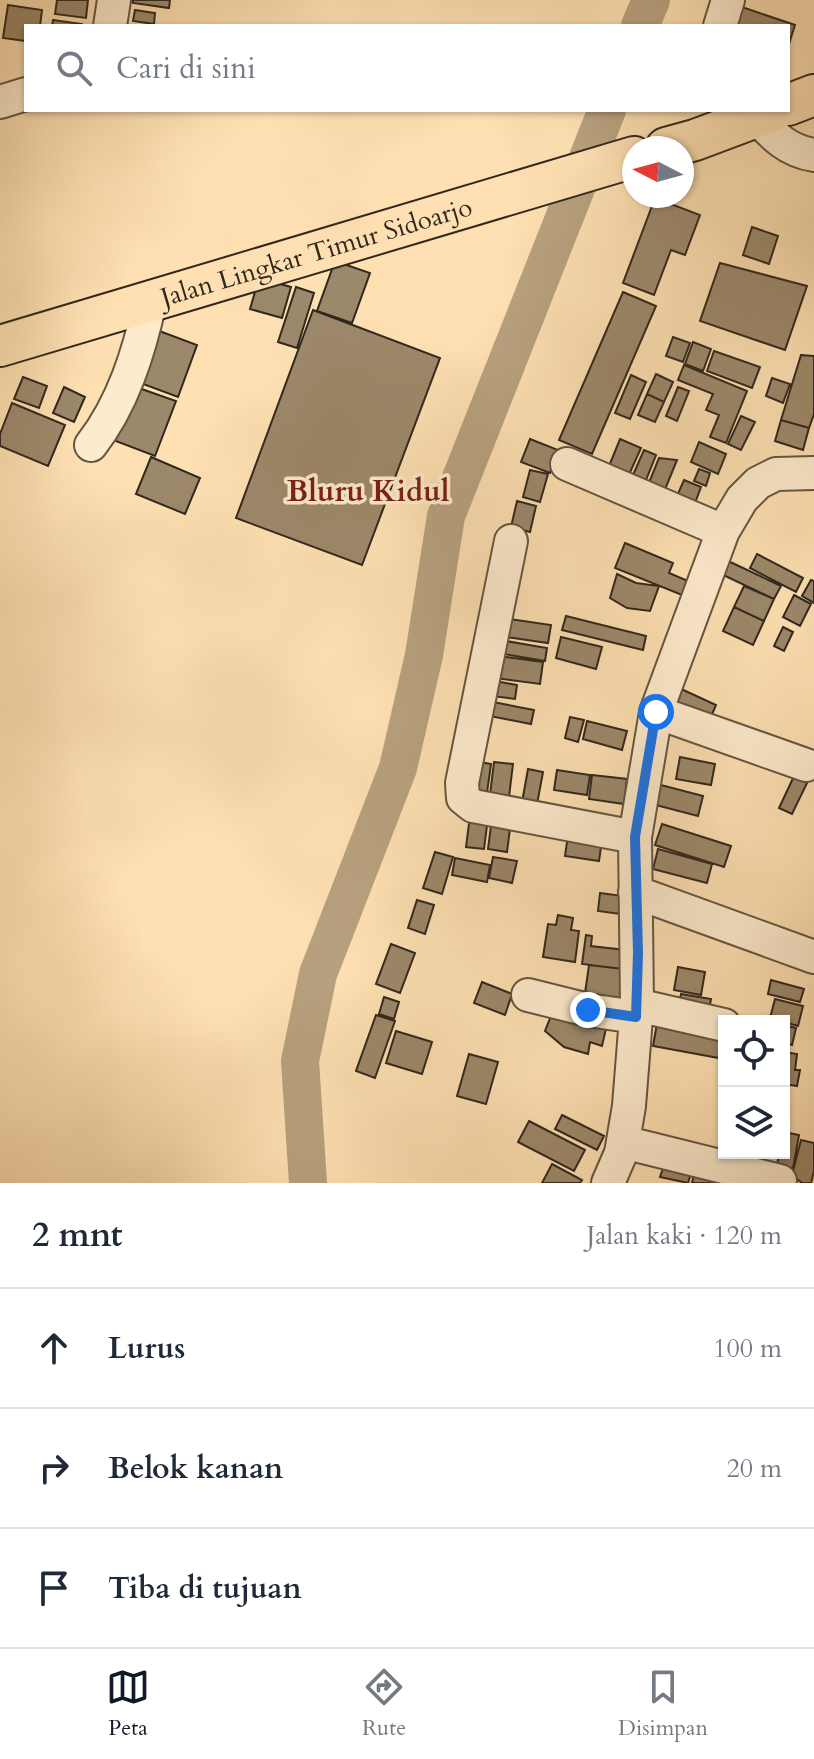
<!DOCTYPE html>
<html lang="id">
<meta charset="utf-8">
<style>
:root{--surface:#fff;--page:#f6f6f7;--text:#1f2937;--muted:#747a83;--line:#e0e1e3;--accent:#111827}
body{margin:0;font-family:Cardo,serif;background:var(--page);color:var(--text)}
.controls{position:absolute;right:24px;bottom:24px;display:grid;overflow:hidden;border-radius:0px;box-shadow:0 2px 6px #0004}
.controls button{width:72px;height:72px;display:grid;place-items:center;padding:0;border:0;border-bottom:2px solid var(--line);background:var(--surface);color:var(--text);font:40px sans-serif}
.compass{position:absolute;left:622px;top:136px;width:72px;height:72px;border-radius:50%;background:var(--surface);box-shadow:0 2px 6px #0004;rotate:276deg}
.stop{position:absolute;width:24px;height:24px;margin:-18px;border:6px solid #1a73e8;border-radius:50%;background:#fff}
.stop.end{background:#1a73e8;border-color:#fff;box-shadow:0 2px 8px #0008}
.list{margin:0;padding:0;list-style:none}
h2{display:flex;justify-content:space-between;align-items:center;height:104px;margin:0;padding:0 32px;font-size:34px}
h2 small{font-size:26px;font-weight:400;color:var(--muted)}
.list li{display:grid;grid-template-columns:52px 1fr auto;gap:24px;align-items:center;box-sizing:border-box;height:120px;padding:0 32px;border-top:2px solid var(--line)}
.list b{display:block;font-size:30px;white-space:nowrap}
.list em{font-size:26px;font-style:normal;color:var(--muted)}
.icon{flex:none;width:44px;height:44px;fill:none;stroke:currentColor;stroke-width:2;stroke-linecap:round;stroke-linejoin:round}
.map{position:relative;flex:none;width:814px;height:1183px;overflow:hidden}
.search{position:absolute;background:var(--surface);box-shadow:0 2px 6px #0004;left:24px;right:24px;top:24px;height:88px;display:flex;align-items:center;gap:20px;box-sizing:border-box;padding:0 28px;border-radius:0px;color:var(--muted);font-size:30px}
.sheet{height:464px;background:var(--surface)}
nav{display:flex;justify-content:space-around;align-items:center;box-sizing:border-box;height:112px;border-top:2px solid var(--line);background:var(--surface);font-size:22px;color:var(--muted)}
nav a{display:grid;justify-items:center;gap:4px}
nav .on{color:var(--accent)}
.map>svg:first-child{display:block}
.lines{fill:none;stroke-linecap:round;stroke-linejoin:round}
.river{stroke:#b8a17f;stroke-width:38}
.building{fill:#9c886a;stroke:#31281d;stroke-width:2}
.minor-casing{stroke:#645642;stroke-width:36}
.major-casing{stroke:#31281d;stroke-width:44}
.minor{stroke:#feebcd;stroke-width:32}
.major{stroke:#fee0b2;stroke-width:40}
.route{stroke:#1a73e8;stroke-width:10}
.labels{text-anchor:middle;dominant-baseline:central;stroke-width:7;stroke-linejoin:round;paint-order:stroke}
.street-label{font-size:26px;fill:#31281d;stroke:#feebcd}
.quarter-label{font-size:30px;font-weight:bold;fill:#7a1f14;stroke:#feebcd}
</style>
<div class="map">
<svg width="814" height="1183" viewBox="0 0 814 1183">
<rect width="100%" height="100%" fill="#fee0b2"/>
<filter id="stains"><feTurbulence type="fractalNoise" baseFrequency=".0025" numOctaves="4"/><feColorMatrix values="0 0 0 0 .2 0 0 0 0 .09 0 0 0 0 .02 0 0 0 .5 -.17"/></filter>
<radialGradient id="worn" r=".72"><stop offset=".6" stop-color="#630" stop-opacity="0"/><stop offset="1" stop-color="#630" stop-opacity=".3"/></radialGradient>
<g class="lines">
<path class="river" d="M 640,26 L 651,0
M 308,1183 L 300,1061 L 318,974 L 398,768 L 424,655 L 446,516 L 607,110"/>
</g>
<path class="building" d="M 57,0 L 88,0 L 86,18 L 55,14 Z
M 133,0 L 170,0 L 169,8 L 133,3 Z
M 730,3 L 795,25 L 788,47 L 788,26 L 722,26 Z
M 8,5 L 42,10 L 40,26 L 26,26 L 26,41 L 3,38 Z
M 135,10 L 155,13 L 154,24 L 133,21 Z
M 53,20 L 82,24 L 82,26 L 52,26 Z
M 655,198 L 700,215 L 685,255 L 671,250 L 654,295 L 623,283 Z
M 752,227 L 778,236 L 769,264 L 743,255 Z
M 335,261 L 370,273 L 352,323 L 317,311 Z
M 720,263 L 807,286 L 785,350 L 700,321 Z
M 259,278 L 291,287 L 282,318 L 250,309 Z
M 296,287 L 314,293 L 297,348 L 278,342 Z
M 623,292 L 656,306 L 592,454 L 559,440 Z
M 313,310 L 440,358 L 362,565 L 236,518 Z
M 154,329 L 197,345 L 178,397 L 135,381 Z
M 673,337 L 690,343 L 683,362 L 666,356 Z
M 693,342 L 711,349 L 703,371 L 685,364 Z
M 714,351 L 760,367 L 752,388 L 707,371 Z
M 801,355 L 814,356 L 814,414 L 809,428 L 781,420 Z
M 684,365 L 747,391 L 726,443 L 710,437 L 719,415 L 706,410 L 713,394 L 678,380 Z
M 656,374 L 673,382 L 664,402 L 647,394 Z
M 631,375 L 646,382 L 630,419 L 615,413 Z
M 23,377 L 47,386 L 39,408 L 14,399 Z
M 772,378 L 790,384 L 783,403 L 766,396 Z
M 133,386 L 176,401 L 155,456 L 113,440 Z
M 64,387 L 85,397 L 74,422 L 53,413 Z
M 678,387 L 689,391 L 677,421 L 666,416 Z
M 647,394 L 664,402 L 655,422 L 638,415 Z
M 12,403 L 65,425 L 48,466 L 0,446 L 0,434 Z
M 741,416 L 755,422 L 741,450 L 728,444 Z
M 781,420 L 809,428 L 803,450 L 775,441 Z
M 530,439 L 558,450 L 550,473 L 521,462 Z
M 620,439 L 641,448 L 627,479 L 607,471 Z
M 699,442 L 726,454 L 718,474 L 691,462 Z
M 644,450 L 656,455 L 646,480 L 633,475 Z
M 151,457 L 200,478 L 185,514 L 136,494 Z
M 659,458 L 677,460 L 664,492 L 648,485 Z
M 699,469 L 710,473 L 706,486 L 694,481 Z
M 530,470 L 548,474 L 540,502 L 523,497 Z
M 684,480 L 701,487 L 695,503 L 677,496 Z
M 517,501 L 536,506 L 530,532 L 511,527 Z
M 625,543 L 673,563 L 669,573 L 688,581 L 682,595 L 615,568 Z
M 757,554 L 803,578 L 796,592 L 750,568 Z
M 726,560 L 781,586 L 774,599 L 719,573 Z
M 617,574 L 636,583 L 659,586 L 650,611 L 627,608 L 610,598 Z
M 811,580 L 814,581 L 814,603 L 802,596 Z
M 744,586 L 774,599 L 764,621 L 734,607 Z
M 794,595 L 811,604 L 800,626 L 783,617 Z
M 734,607 L 764,621 L 753,645 L 723,631 Z
M 566,616 L 646,636 L 643,650 L 562,630 Z
M 503,618 L 551,625 L 548,643 L 500,636 Z
M 783,627 L 793,632 L 784,651 L 774,646 Z
M 561,637 L 602,647 L 596,669 L 556,658 Z
M 500,640 L 547,648 L 545,661 L 498,653 Z
M 498,656 L 543,662 L 540,684 L 495,678 Z
M 495,681 L 517,685 L 515,699 L 492,696 Z
M 679,688 L 716,705 L 708,724 L 671,707 Z
M 493,702 L 534,710 L 531,724 L 490,716 Z
M 570,717 L 584,720 L 578,742 L 565,738 Z
M 587,721 L 627,731 L 622,750 L 583,739 Z
M 680,757 L 715,764 L 711,785 L 676,779 Z
M 475,761 L 491,764 L 486,800 L 469,798 Z
M 494,762 L 513,764 L 508,805 L 489,803 Z
M 528,769 L 543,772 L 536,810 L 521,808 Z
M 557,770 L 590,775 L 587,795 L 554,790 Z
M 796,772 L 809,779 L 792,814 L 779,808 Z
M 592,775 L 627,779 L 624,804 L 589,799 Z
M 657,784 L 703,796 L 698,816 L 652,804 Z
M 471,808 L 489,810 L 484,849 L 466,847 Z
M 492,818 L 511,821 L 507,852 L 488,849 Z
M 662,824 L 731,846 L 724,867 L 655,845 Z
M 568,835 L 602,840 L 599,861 L 565,856 Z
M 658,849 L 712,864 L 707,883 L 653,869 Z
M 435,852 L 453,857 L 442,894 L 423,888 Z
M 493,857 L 517,861 L 512,883 L 489,878 Z
M 455,858 L 490,865 L 487,882 L 452,875 Z
M 600,893 L 623,896 L 620,914 L 598,911 Z
M 417,900 L 434,905 L 425,934 L 408,928 Z
M 558,915 L 573,918 L 571,930 L 579,931 L 575,962 L 543,957 L 548,924 L 556,925 Z
M 586,935 L 592,936 L 591,946 L 625,950 L 623,969 L 582,964 Z
M 391,944 L 415,953 L 400,993 L 376,984 Z
M 589,965 L 623,969 L 620,998 L 585,993 Z
M 678,967 L 705,972 L 701,995 L 674,990 Z
M 771,980 L 804,989 L 800,1002 L 768,994 Z
M 482,982 L 512,994 L 505,1015 L 474,1003 Z
M 681,994 L 711,999 L 709,1010 L 679,1005 Z
M 384,997 L 399,1002 L 394,1019 L 379,1014 Z
M 775,999 L 803,1006 L 798,1026 L 770,1018 Z
M 555,1006 L 607,1024 L 602,1046 L 590,1042 L 588,1054 L 564,1047 L 545,1031 Z
M 376,1015 L 395,1021 L 375,1078 L 356,1071 Z
M 658,1018 L 724,1030 L 724,1059 L 653,1046 Z
M 784,1025 L 796,1028 L 792,1045 L 784,1043 Z
M 396,1031 L 432,1042 L 422,1074 L 386,1063 Z
M 784,1052 L 797,1054 L 795,1070 L 800,1070 L 797,1086 L 784,1084 Z
M 469,1054 L 498,1062 L 486,1104 L 457,1096 Z
M 562,1115 L 604,1136 L 597,1150 L 555,1129 Z
M 529,1121 L 585,1150 L 574,1171 L 518,1142 Z
M 784,1132 L 799,1135 L 793,1168 L 777,1165 L 779,1153 L 784,1153 Z
M 801,1140 L 814,1143 L 814,1171 L 811,1183 L 802,1183 L 792,1175 Z
M 666,1160 L 693,1167 L 688,1183 L 660,1177 Z
M 697,1162 L 725,1183 L 692,1183 Z
M 552,1164 L 582,1180 L 580,1183 L 542,1183 Z"/>
<g class="lines">
<g class="minor-casing">
<path id="minor" d="M 110,26 L 114,0
M 720,26 L 728,0
M 0,102 L 26,94
M 757,117 C 773,136 788,151 814,155
M 91,445 C 123,404 139,352 150,302
M 567,464 L 723,531
M 511,541 L 462,783 L 463,798 L 473,806 L 635,837
M 656,712 L 806,765
M 635,892 L 814,957
M 528,995 L 588,1010 L 636,1017
M 637,1005 L 724,1025
M 623,1142 L 780,1181
M 608,1183 L 621,1153 L 629,1106 L 637,1005 L 635,837 L 656,712 L 723,531 L 742,499 L 758,483 L 776,474 L 814,473"/>
</g>
<g class="major-casing">
<g id="major">
<path d="M 788,105 L 814,95"/>
<path d="M 666,148 L 695,140 L 775,110"/>
<path id="s1" d="M 0,346 L 634,157"/>
</g>
</g>
<use href="#minor" class="minor"/>
<use href="#major" class="major"/>
</g>
<g class="lines">
<path class="route" d="M 588,1010 L 636,1017 L 638,953 L 635,837 L 656,712"/>
</g>
<g class="labels">
<g class="street-label">
<text stroke="none"><textPath href="#s1" startOffset="330">Jalan Lingkar Timur Sidoarjo</textPath></text>
</g>
<g class="quarter-label">
<text x="368" y="491">Bluru Kidul</text>
</g>
</g>
<rect width="100%" height="100%" filter="url(#stains)"/>
<rect width="100%" height="100%" fill="url(#worn)"/>
</svg>
<div class="controls">
<button><svg class="icon" aria-label="locate" viewBox="0 0 24 24"><circle cx="12" cy="12" r="6"/><path d="M12 2v4M12 18v4M2 12h4M18 12h4"/></svg></button>
<button><svg class="icon" aria-label="layers" viewBox="0 0 24 24"><path d="M12 4l9 5-9 5-9-5zM3 14l9 5 9-5"/></svg></button>
</div>
<svg class="compass" viewBox="-18 -18 36 36"><path d="M0-13l5 13h-10z" fill="#e53935"/><path d="M0 13l5-13h-10z" fill="#747a83"/></svg>
<div class="stop" style="left:656px;top:712px"></div>
<div class="stop end" style="left:588px;top:1010px"></div>
<div class="search"><svg class="icon" aria-label="search" viewBox="0 0 24 24"><circle cx="10" cy="10" r="6"/><path d="M15 15l6 6"/></svg>Cari di sini</div>
</div>
<section class="sheet">
<h2>2 mnt<small>Jalan kaki · 120 m</small></h2>
<ul class="list">
<li><svg class="icon" aria-label="ahead" viewBox="0 0 24 24"><path d="M12 20V5M6 11l6-6 6 6"/></svg><div><b>Lurus</b></div><em>100 m</em></li>
<li><svg class="icon" aria-label="right" viewBox="0 0 24 24"><path d="M7 20v-9h11M14 6l5 5-5 5"/></svg><div><b>Belok kanan</b></div><em>20 m</em></li>
<li><svg class="icon" aria-label="arrive" viewBox="0 0 24 24"><path d="M6 21V4h12l-3 4 3 4H6"/></svg><div><b>Tiba di tujuan</b></div></li>
</ul>
</section>
<nav>
<a class="on"><svg class="icon" aria-label="map" viewBox="0 0 24 24"><path d="M3 6l6-2 6 2 6-2v14l-6 2-6-2-6 2zM9 4v14M15 6v14"/></svg>Peta</a>
<a><svg class="icon" aria-label="directions" viewBox="0 0 24 24"><path d="M12 3l9 9-9 9-9-9zM9 14v-3h6M13 9l2 2-2 2"/></svg>Rute</a>
<a><svg class="icon" aria-label="saved" viewBox="0 0 24 24"><path d="M7 4h10v16l-5-4-5 4z"/></svg>Disimpan</a>
</nav>
